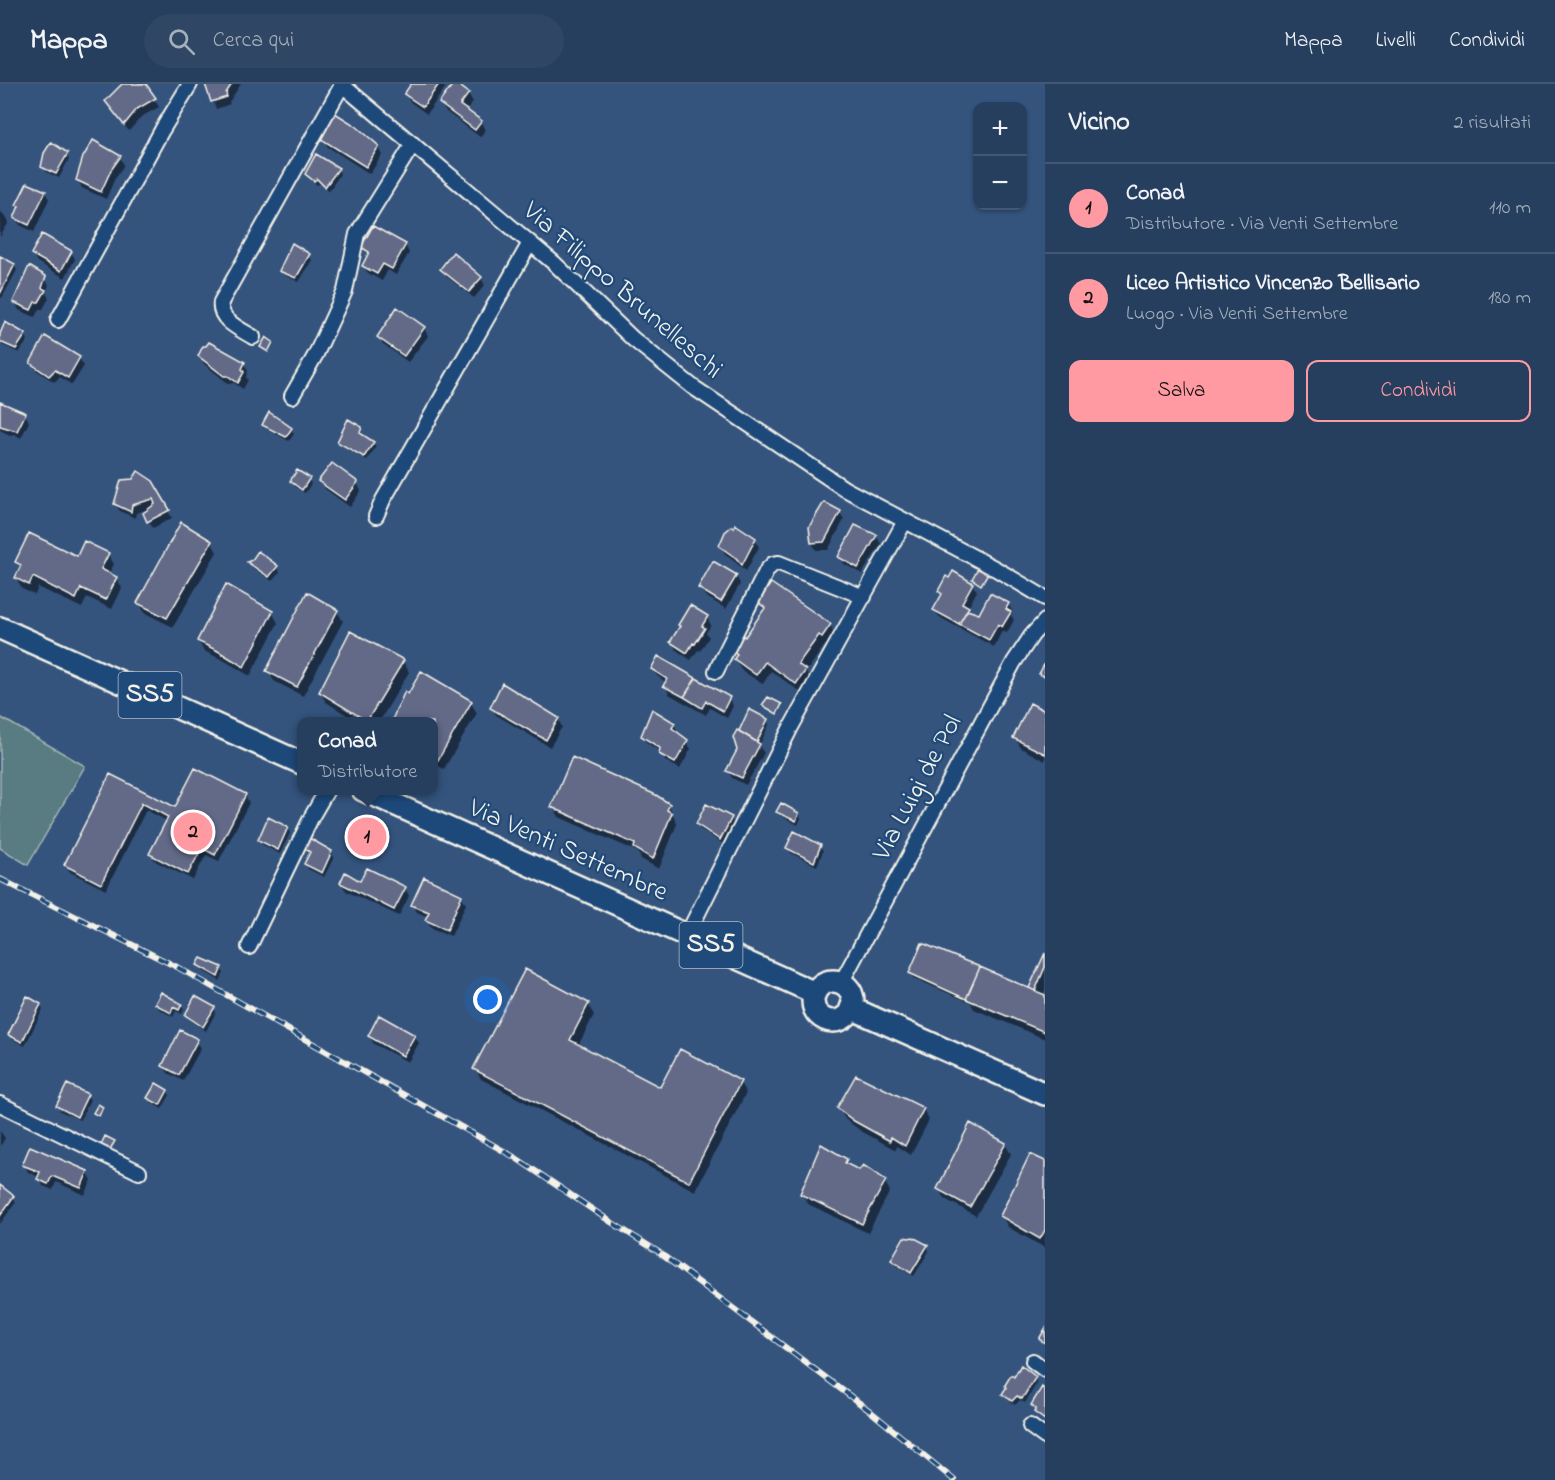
<!DOCTYPE html>
<html lang="it">
<meta charset="utf-8">
<style>
:root{--surface:#273f5e;--page:#2f4664;--text:#f1f3f6;--muted:#a4afbc;--line:#435873;--accent:#ff9aa2}
body{margin:0;font-family:"Indie Flower",sans-serif;background:var(--page);color:var(--text)}
.controls{position:absolute;right:18px;top:18px;display:grid;overflow:hidden;border-radius:12px;box-shadow:0 2px 4px #0004}
.controls button{width:54px;height:54px;display:grid;place-items:center;padding:0;border:0;border-bottom:2px solid var(--line);background:var(--surface);color:var(--text);font:30px sans-serif}
.you{position:absolute;left:488px;top:916px;width:21px;height:21px;margin:-15px;border:4px solid #fff;border-radius:50%;background:#1a73e8;box-shadow:0 0 0 9px #1a73e833}
.badge{display:grid;place-items:center;width:39px;height:39px;border-radius:50%;background:var(--accent);color:#111;font-size:20px;font-weight:700}
.pin{position:absolute;translate:-50% -50%;border:3px solid #fff;box-shadow:0 2px 6px #0006}
.popup{position:absolute;left:297px;top:633px;width:141px;height:78px;box-sizing:border-box;display:grid;place-content:center;border-radius:12px;background:var(--surface);filter:drop-shadow(0 2px 4px #0005);font-size:20px;white-space:nowrap;color:var(--muted)}
.popup b{font-size:22px;color:var(--text)}
.popup::after{content:'';position:absolute;left:50%;top:100%;margin-left:-12px;border:12px solid transparent;border-top-color:var(--surface)}
.list{margin:0;padding:0;list-style:none}
h2{display:flex;justify-content:space-between;align-items:center;height:78px;margin:0;padding:0 24px;font-size:26px}
h2 small{font-size:20px;font-weight:400;color:var(--muted)}
.list li{display:grid;grid-template-columns:39px 1fr auto;gap:18px;align-items:center;box-sizing:border-box;height:90px;padding:0 24px;border-top:2px solid var(--line)}
.list b{display:block;font-size:22px;white-space:nowrap}
.list p{margin:0;font-size:20px;white-space:nowrap;color:var(--muted)}
.list em{font-size:20px;font-style:normal;color:var(--muted)}
.actions{display:flex;gap:12px;padding:18px 24px}
.actions a{flex:1;padding:14px 0;border:2px solid var(--accent);border-radius:12px;text-align:center;font-size:21px;color:var(--accent)}
.actions .main{background:var(--accent);color:#111}
.icon{flex:none;width:33px;height:33px;fill:none;stroke:currentColor;stroke-width:2;stroke-linecap:round;stroke-linejoin:round}
.map{position:relative;flex:none;width:1045px;height:1396px;overflow:hidden}
header{display:flex;align-items:center;gap:36px;box-sizing:border-box;height:84px;padding:0 30px;background:var(--surface);border-bottom:2px solid var(--line)}
header strong{font-size:28px}
nav{display:flex;gap:33px;margin-inline-start:auto;font-size:21px}
.search{width:420px;height:54px;background:var(--page);display:flex;align-items:center;gap:15px;box-sizing:border-box;padding:0 21px;border-radius:33px;color:var(--muted);font-size:22px}
main{display:flex}
aside{flex:1;background:var(--surface)}
.map>svg:first-child{display:block}
.green{fill:#587c81;stroke:#a6b6b4;stroke-width:1.5}
.shadow{fill:#0007}
.building{fill:#646b88;stroke:#f4f1e8;stroke-width:1.5}
.lines{fill:none;stroke-linecap:round;stroke-linejoin:round}
.minor-casing{stroke:#f4f1e8;stroke-width:18}
.primary-casing{stroke:#f4f1e8;stroke-width:26}
.minor{stroke:#1f4a7a;stroke-width:14}
.primary{stroke:#1f4a7a;stroke-width:21}
.rail-casing{stroke:#f4f1e8;stroke-width:6}
.rail{stroke:#1f4a7a;stroke-width:4;stroke-dasharray:11;stroke-linecap:butt}
.labels{text-anchor:middle;dominant-baseline:central;stroke-width:4.5;stroke-linejoin:round;paint-order:stroke}
.shield{fill:#1f4a7a;stroke:#b4bfc7;stroke-width:1.5}
.shield-label{font-size:26px;font-weight:bold;fill:#f4f1e8}
.street-label{font-size:27px;fill:#f4f1e8;stroke:#1f4a7a}
</style>
<header>
<strong>Mappa</strong>
<div class="search"><svg class="icon" aria-label="search" viewBox="0 0 24 24"><circle cx="10" cy="10" r="6"/><path d="M15 15l6 6"/></svg>Cerca qui</div>
<nav><a>Mappa</a><a>Livelli</a><a>Condividi</a></nav>
</header>
<main>
<div class="map">
<svg width="1045" height="1396" viewBox="0 0 1045 1396">
<rect width="100%" height="100%" fill="#34547e"/>
<filter id="ink" filterUnits="userSpaceOnUse"><feTurbulence type="fractalNoise" baseFrequency=".0167" numOctaves="2"/><feDisplacementMap in="SourceGraphic" scale="12" xChannelSelector="R" yChannelSelector="G"/><feConvolveMatrix kernelMatrix="1 2 1 2 8 2 1 2 1" color-interpolation-filters="sRGB"/></filter>
<g filter="url(#ink)">
<path class="green" d="M 0,633 L 85,682 L 28,781 L 0,764 Z"/>
<path class="shadow" d="M 125,0 L 145,0 L 159,23 L 141,33 L 129,47 L 111,25 Z
M 206,0 L 241,0 L 229,18 L 230,20 L 216,25 Z
M 413,0 L 443,0 L 445,4 L 427,30 L 410,18 L 406,10 Z
M 455,0 L 468,10 L 473,18 L 466,27 L 481,38 L 485,46 L 480,53 L 445,27 L 441,20 Z
M 323,55 L 378,63 L 382,71 L 370,90 L 328,63 Z
M 66,70 L 69,75 L 59,94 L 46,88 L 43,83 Z
M 120,73 L 124,81 L 115,94 L 106,115 L 82,104 L 78,96 Z
M 338,85 L 340,90 L 329,107 L 321,99 L 317,101 L 306,90 Z
M 45,108 L 49,115 L 34,148 L 20,141 L 15,134 L 19,125 L 17,121 Z
M 0,126 L 9,138 L 0,153 Z
M 405,161 L 409,169 L 396,191 L 388,186 L 382,197 L 368,189 L 363,182 L 369,172 L 363,163 Z
M 71,168 L 75,175 L 65,194 L 37,178 L 33,170 Z
M 309,171 L 312,176 L 299,198 L 284,191 L 281,187 Z
M 0,174 L 14,181 L 17,186 L 2,214 L 0,213 Z
M 442,185 L 480,193 L 485,201 L 474,214 L 446,192 Z
M 44,194 L 49,201 L 46,209 L 49,214 L 43,225 L 39,225 L 35,233 L 19,226 L 15,218 Z
M 424,244 L 428,252 L 408,278 L 383,260 L 379,253 Z
M 25,251 L 28,256 L 19,269 L 2,261 L 0,258 L 0,254 Z
M 46,254 L 79,274 L 84,282 L 72,301 L 60,293 L 54,298 L 36,286 L 32,279 Z
M 199,272 L 244,279 L 248,287 L 246,293 L 248,296 L 243,305 L 234,299 L 229,300 L 204,280 Z
M 0,319 L 25,330 L 29,338 L 21,354 L 14,350 L 10,351 L 0,346 Z
M 264,341 L 291,345 L 294,350 L 289,357 L 267,345 Z
M 361,344 L 363,352 L 373,359 L 376,363 L 367,376 L 342,362 L 339,357 Z
M 309,395 L 311,400 L 305,409 L 294,402 L 292,397 Z
M 320,397 L 357,399 L 361,407 L 350,423 L 325,405 Z
M 152,398 L 172,434 L 153,444 L 149,437 L 152,424 L 136,429 L 135,434 L 120,427 L 115,420 Z
M 840,428 L 844,436 L 828,466 L 816,466 L 812,459 Z
M 855,443 L 876,452 L 881,460 L 862,490 L 844,480 L 840,473 Z
M 754,455 L 759,463 L 746,487 L 725,470 L 721,462 Z
M 211,458 L 217,468 L 173,543 L 145,529 L 139,519 Z
M 258,469 L 277,483 L 280,488 L 272,497 L 252,483 L 250,479 Z
M 108,470 L 114,480 L 109,490 L 116,494 L 122,504 L 112,525 L 87,513 L 82,524 L 38,503 L 35,511 L 22,505 L 16,494 L 21,485 L 17,478 Z
M 736,492 L 740,500 L 726,525 L 705,512 L 700,504 Z
M 950,496 L 972,500 L 977,507 L 968,524 L 972,532 L 979,532 L 1008,520 L 1013,528 L 1011,531 L 1014,536 L 1007,549 L 1002,547 L 994,563 L 939,533 L 935,526 L 942,512 L 939,507 Z
M 759,518 L 830,541 L 836,552 L 828,563 L 825,561 L 806,588 L 811,597 L 802,609 L 771,587 L 763,600 L 741,586 L 735,575 L 736,574 L 731,565 L 745,555 L 764,527 Z
M 337,527 L 343,537 L 303,612 L 274,597 L 268,587 Z
M 272,528 L 278,539 L 250,592 L 225,577 L 204,567 L 198,557 Z
M 707,534 L 711,541 L 706,549 L 709,553 L 700,567 L 698,566 L 691,576 L 676,566 L 672,558 Z
M 403,577 L 409,588 L 379,638 L 358,638 L 326,618 L 320,608 Z
M 652,585 L 729,614 L 733,622 L 727,634 L 710,624 L 706,631 L 669,610 L 665,602 L 667,599 L 657,592 Z
M 408,612 L 471,619 L 477,629 L 444,685 L 433,679 L 433,638 Z
M 1031,621 L 1045,629 L 1045,677 L 1021,664 L 1015,654 Z
M 492,623 L 558,635 L 562,643 L 550,663 L 496,631 Z
M 767,636 L 769,641 L 759,662 L 764,669 L 746,701 L 732,694 L 728,687 L 744,652 L 741,647 Z
M 674,640 L 678,648 L 677,650 L 686,657 L 691,665 L 680,685 L 665,677 L 661,668 L 647,659 L 642,652 Z
M 111,692 L 175,725 L 245,711 L 249,719 L 219,777 L 206,771 L 193,796 L 155,777 L 151,770 L 167,737 L 146,726 L 106,806 L 70,788 L 66,781 Z
M 669,721 L 677,740 L 659,785 L 641,775 L 638,768 L 559,733 L 553,722 Z
M 778,728 L 798,730 L 801,734 L 798,741 L 781,732 Z
M 731,735 L 734,739 L 723,760 L 700,745 L 698,740 Z
M 382,742 L 383,744 L 371,771 L 354,764 L 353,763 Z
M 287,744 L 290,749 L 280,770 L 263,761 L 260,756 Z
M 302,762 L 331,768 L 334,773 L 324,793 L 308,785 L 306,780 L 311,770 L 305,767 Z
M 820,763 L 823,767 L 817,782 L 791,769 L 788,764 Z
M 341,799 L 361,799 L 405,804 L 409,812 L 399,832 L 346,807 Z
M 461,812 L 466,820 L 451,852 L 431,844 L 427,836 L 428,833 L 417,828 L 413,821 Z
M 1045,872 L 1045,906 L 1042,912 L 1045,913 L 1045,955 L 974,925 L 971,919 L 913,894 L 910,889 L 1030,906 Z
M 199,881 L 221,885 L 224,889 L 220,897 L 202,886 Z
M 526,887 L 588,920 L 594,931 L 578,962 L 661,1005 L 681,967 L 740,999 L 746,1009 L 695,1107 L 481,995 L 475,985 Z
M 156,920 L 181,921 L 184,925 L 182,930 L 176,927 L 173,933 L 159,925 Z
M 40,921 L 43,925 L 25,962 L 12,955 L 10,950 Z
M 214,924 L 216,928 L 206,947 L 189,935 L 186,931 Z
M 369,952 L 414,952 L 419,959 L 408,978 L 374,960 Z
M 196,956 L 201,964 L 183,997 L 168,989 L 163,982 Z
M 167,1007 L 170,1011 L 162,1025 L 152,1019 L 149,1014 Z
M 87,1011 L 90,1016 L 80,1036 L 60,1027 L 58,1022 Z
M 839,1024 L 923,1025 L 929,1036 L 911,1071 L 897,1062 L 896,1066 L 861,1047 L 845,1035 Z
M 0,1047 L 5,1054 L 0,1063 Z
M 1005,1060 L 1011,1070 L 976,1132 L 945,1115 L 939,1105 Z
M 1031,1072 L 1045,1078 L 1045,1164 L 1008,1143 L 1002,1132 Z
M 846,1076 L 850,1083 L 884,1097 L 890,1107 L 868,1149 L 808,1120 L 802,1110 Z
M 24,1080 L 87,1088 L 92,1096 L 85,1111 L 56,1098 L 53,1106 L 43,1102 L 39,1093 L 28,1088 Z
M 0,1103 L 13,1113 L 16,1118 L 0,1140 Z
M 927,1162 L 929,1167 L 914,1192 L 895,1181 L 892,1176 Z
M 1035,1294 L 1037,1299 L 1025,1319 L 1020,1316 L 1015,1321 L 1007,1315 L 1004,1310 Z"/>
<path class="building" d="M 122,0 L 146,0 L 156,14 L 137,25 L 124,41 L 105,17 Z
M 205,0 L 232,0 L 226,9 L 227,13 L 211,18 Z
M 411,0 L 439,0 L 423,23 L 404,10 Z
M 453,0 L 457,0 L 469,9 L 460,21 L 482,37 L 475,46 L 439,19 Z
M 335,29 L 356,42 L 379,62 L 366,83 L 321,55 Z
M 93,56 L 121,72 L 111,86 L 101,108 L 76,96 L 83,73 Z
M 51,58 L 68,69 L 56,90 L 41,83 L 44,69 Z
M 316,70 L 339,84 L 325,103 L 317,95 L 314,97 L 305,90 Z
M 27,99 L 46,107 L 29,141 L 14,134 L 19,122 L 16,121 Z
M 373,142 L 406,160 L 392,185 L 383,180 L 377,190 L 362,182 L 369,168 L 361,163 Z
M 42,150 L 72,167 L 61,187 L 31,170 Z
M 292,159 L 310,170 L 296,194 L 279,187 Z
M 453,168 L 482,193 L 469,208 L 440,185 Z
M 0,172 L 15,180 L 0,210 Z
M 29,182 L 46,192 L 42,204 L 46,206 L 39,218 L 35,218 L 31,226 L 13,218 Z
M 397,223 L 425,243 L 404,272 L 377,253 Z
M 5,238 L 26,250 L 16,265 L 0,258 L 0,250 Z
M 45,252 L 80,273 L 68,294 L 55,286 L 49,292 L 30,279 Z
M 266,253 L 273,258 L 268,268 L 260,263 Z
M 209,258 L 245,278 L 242,285 L 244,288 L 238,299 L 228,292 L 224,292 L 198,272 L 203,262 L 206,262 Z
M 0,318 L 26,329 L 17,347 L 0,342 Z
M 269,328 L 292,344 L 286,353 L 262,341 Z
M 348,335 L 362,343 L 360,349 L 374,358 L 364,373 L 337,358 Z
M 332,379 L 358,398 L 345,416 L 318,397 Z
M 297,386 L 310,394 L 302,406 L 290,397 Z
M 138,387 L 153,397 L 170,426 L 147,438 L 143,429 L 155,420 L 153,415 L 132,421 L 131,428 L 114,420 L 121,396 L 133,395 Z
M 824,418 L 841,427 L 824,458 L 811,459 L 809,443 Z
M 181,438 L 212,457 L 167,534 L 137,519 Z
M 735,440 L 756,454 L 742,481 L 736,474 L 719,462 L 725,448 L 732,442 L 734,444 Z
M 855,441 L 877,451 L 858,484 L 838,473 Z
M 29,449 L 77,472 L 84,457 L 109,469 L 101,485 L 117,493 L 106,516 L 81,504 L 76,515 L 33,493 L 29,501 L 15,494 L 21,481 L 15,478 Z
M 258,467 L 278,482 L 269,493 L 247,478 L 252,476 Z
M 713,477 L 737,491 L 721,518 L 698,504 Z
M 978,484 L 988,489 L 981,501 L 972,495 Z
M 953,487 L 973,499 L 962,519 L 969,523 L 959,540 L 933,526 L 942,510 L 938,507 L 946,492 L 949,494 Z
M 771,499 L 831,540 L 822,553 L 819,551 L 798,580 L 806,586 L 796,600 L 765,578 L 756,591 L 734,575 L 737,570 L 730,565 L 740,550 L 745,553 L 765,524 L 758,518 Z
M 226,500 L 273,527 L 244,583 L 218,567 L 197,557 Z
M 307,508 L 338,526 L 297,603 L 266,587 Z
M 990,509 L 1009,519 L 1006,525 L 1011,528 L 1002,543 L 998,540 L 989,556 L 959,540 L 967,526 L 979,530 Z
M 690,521 L 708,532 L 702,542 L 705,544 L 695,560 L 693,559 L 687,569 L 670,558 L 680,542 L 678,541 Z
M 350,547 L 404,576 L 367,637 L 319,608 Z
M 658,572 L 696,594 L 684,613 L 663,602 L 667,595 L 651,585 Z
M 1045,579 L 1045,593 L 1039,590 Z
M 421,587 L 472,617 L 438,676 L 433,673 L 433,638 L 391,638 L 405,607 L 408,610 Z
M 696,594 L 730,613 L 723,627 L 706,617 L 702,624 L 684,613 Z
M 502,599 L 559,634 L 546,656 L 490,624 Z
M 768,613 L 782,620 L 777,630 L 762,621 Z
M 1030,619 L 1045,627 L 1045,670 L 1013,654 Z
M 652,625 L 675,639 L 672,644 L 688,656 L 675,679 L 659,670 L 660,664 L 641,652 Z
M 749,625 L 768,635 L 757,658 L 739,647 Z
M 737,646 L 760,660 L 742,694 L 726,687 L 737,666 L 733,653 Z
M 572,673 L 656,711 L 670,720 L 667,726 L 672,729 L 653,775 L 634,764 L 635,760 L 551,723 Z
M 195,684 L 246,710 L 215,771 L 202,764 L 188,790 L 149,770 L 168,733 L 142,719 L 101,800 L 64,781 L 110,690 L 175,723 Z
M 781,719 L 799,729 L 796,737 L 776,728 Z
M 706,720 L 732,733 L 720,756 L 696,740 Z
M 268,733 L 288,743 L 278,766 L 258,756 Z
M 364,733 L 383,741 L 370,770 L 352,763 Z
M 794,747 L 821,761 L 814,778 L 786,764 Z
M 304,751 L 332,767 L 322,789 L 304,780 L 310,768 L 300,762 Z
M 367,784 L 406,803 L 394,826 L 340,799 L 345,788 L 360,797 Z
M 424,793 L 462,811 L 447,846 L 425,836 L 429,828 L 411,821 Z
M 922,859 L 980,883 L 966,915 L 909,889 Z
M 1045,869 L 1045,883 L 1035,907 L 1029,904 Z
M 201,874 L 222,883 L 218,893 L 197,881 Z
M 980,883 L 1045,911 L 1045,948 L 966,915 Z
M 525,885 L 589,919 L 570,956 L 660,1003 L 680,965 L 741,997 L 689,1098 L 473,985 Z
M 161,908 L 182,920 L 179,926 L 173,923 L 171,929 L 155,920 Z
M 27,912 L 41,920 L 22,958 L 8,951 Z
M 195,912 L 215,923 L 203,943 L 185,931 Z
M 379,931 L 415,951 L 403,972 L 368,952 Z
M 180,946 L 198,955 L 179,991 L 162,982 Z
M 856,991 L 924,1024 L 905,1062 L 891,1053 L 890,1057 L 854,1037 L 837,1024 Z
M 156,999 L 168,1006 L 160,1021 L 147,1014 Z
M 67,1000 L 88,1010 L 77,1033 L 56,1022 Z
M 98,1020 L 103,1023 L 99,1032 L 93,1029 Z
M 970,1039 L 1006,1059 L 970,1123 L 937,1105 Z
M 105,1052 L 115,1057 L 109,1067 L 100,1063 Z
M 821,1060 L 847,1075 L 845,1079 L 859,1086 L 863,1081 L 886,1096 L 862,1140 L 800,1110 Z
M 30,1062 L 88,1087 L 81,1104 L 52,1092 L 48,1100 L 37,1095 L 40,1088 L 22,1081 Z
M 1030,1070 L 1045,1077 L 1045,1146 L 1040,1155 L 1000,1132 Z
M 0,1101 L 14,1112 L 0,1132 Z
M 904,1153 L 909,1154 L 913,1153 L 928,1161 L 911,1189 L 891,1176 Z
M 1045,1245 L 1045,1259 L 1039,1255 Z
M 1021,1281 L 1036,1293 L 1022,1315 L 1017,1312 L 1012,1317 L 1002,1310 L 1006,1304 L 1005,1301 L 1011,1291 L 1014,1293 Z
M 1042,1303 L 1045,1306 L 1045,1336 L 1034,1328 L 1036,1325 L 1031,1321 Z"/>
<g class="lines">
<g class="minor-casing">
<path id="minor" d="M 341,0 L 554,179 L 633,255 L 693,303 L 845,405 L 996,485 L 1045,514
M 58,236 L 162,46 L 190,0
M 253,253 C 240,245 218,236 221,218 L 342,1
M 292,312 L 316,270 L 345,207 L 357,150 L 413,60
M 376,432 L 383,416 L 530,159
M 716,587 L 767,486 L 773,480 L 779,479 L 864,513
M 687,851 L 791,643 L 905,437
M 249,863 L 312,732 L 327,706
M 841,899 L 1014,578 L 1032,551 L 1045,537
M 0,1020 L 139,1088
M 1033,1277 L 1045,1286
M 1030,1342 L 1045,1353"/>
</g>
<g class="primary-casing">
<path id="primary" d="M 0,544 L 301,679
M 363,706 L 815,909
M813 917a20 20 0 1 1 40 0a20 20 0 1 1-40 0Z
M 851,924 L 1045,1010"/>
</g>
<use href="#minor" class="minor"/>
<use href="#primary" class="primary"/>
<g class="rail-casing">
<path id="rail" d="M 0,795 L 177,883 L 516,1074 L 611,1138 L 657,1167 L 870,1327 L 954,1396"/>
</g>
<use href="#rail" class="rail"/>
</g>
</g>
<g class="labels">
<g class="shield">
<rect x="118.5" y="588" width="63" height="46" rx="4.5"/>
<rect x="679.5" y="838" width="63" height="46" rx="4.5"/>
</g>
<g class="shield-label">
<text x="150" y="611">SS5</text>
<text x="711" y="861">SS5</text>
</g>
<g class="street-label">
<text transform="translate(622 207) rotate(41)">Via Filippo Brunelleschi</text>
<text transform="translate(918 704) rotate(-62)">Via Luigi de Pol</text>
<text transform="translate(568 767) rotate(24)">Via Venti Settembre</text>
</g>
</g>
</svg>
<div class="controls">
<button>+</button>
<button>−</button>
</div>
<div class="you"></div>
<div class="pin badge" style="left:367px;top:753px">1</div>
<div class="popup"><b>Conad</b>Distributore</div>
<div class="pin badge" style="left:193px;top:748px">2</div>
</div>
<aside>
<h2>Vicino<small>2 risultati</small></h2>
<ul class="list">
<li><span class="badge">1</span><div><b>Conad</b><p>Distributore · Via Venti Settembre</p></div><em>110 m</em></li>
<li><span class="badge">2</span><div><b>Liceo Artistico Vincenzo Bellisario</b><p>Luogo · Via Venti Settembre</p></div><em>180 m</em></li>
</ul>
<div class="actions"><a class="main">Salva</a><a>Condividi</a></div>
</aside>
</main>
